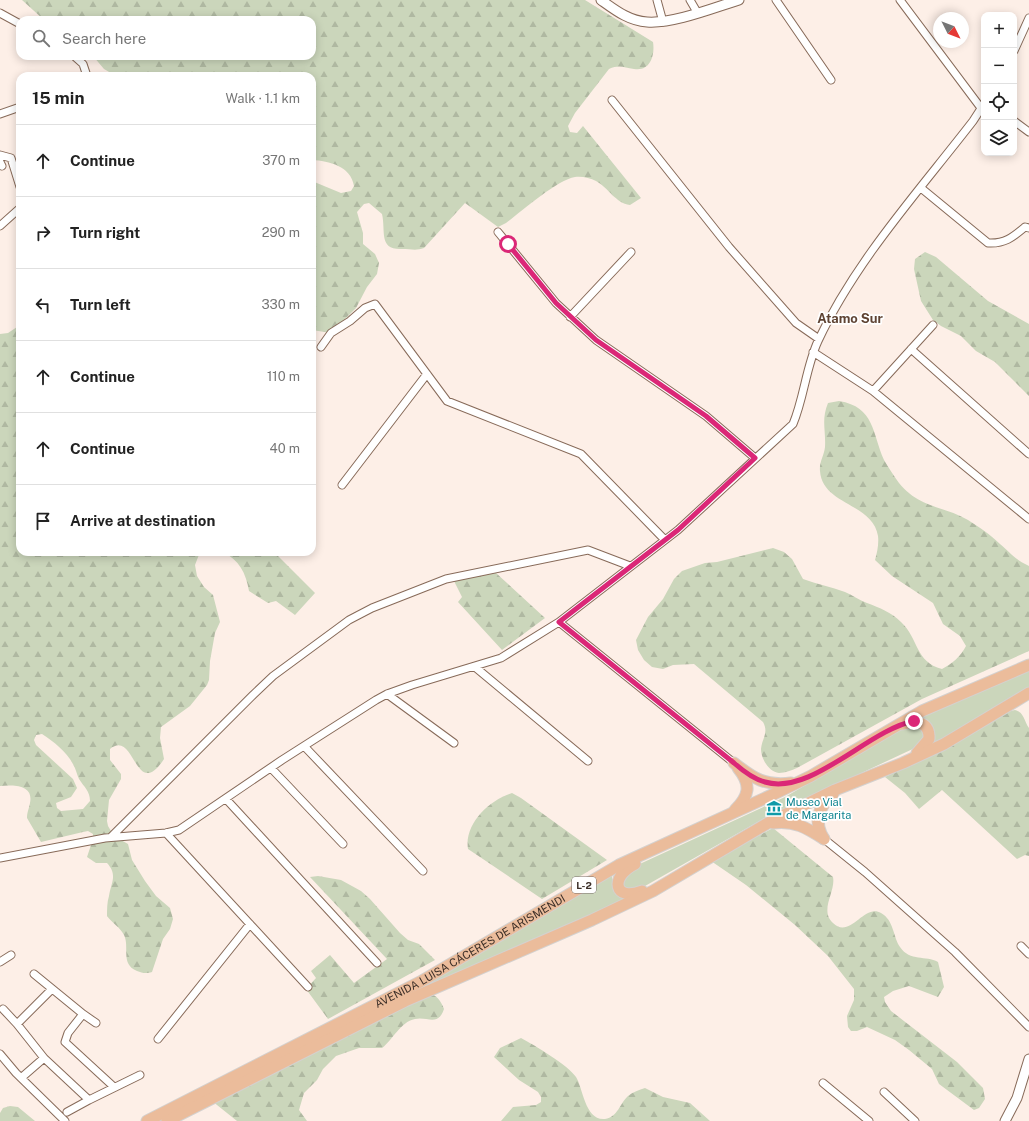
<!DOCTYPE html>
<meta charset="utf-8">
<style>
:root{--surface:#fff;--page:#f2f2f2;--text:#222;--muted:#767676;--line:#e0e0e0}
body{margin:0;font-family:"Public Sans",sans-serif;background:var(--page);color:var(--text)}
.controls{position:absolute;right:12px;top:12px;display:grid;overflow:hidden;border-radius:8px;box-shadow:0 2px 10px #0003}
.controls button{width:36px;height:36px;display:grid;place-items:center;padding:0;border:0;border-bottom:1px solid var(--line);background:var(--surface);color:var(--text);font:20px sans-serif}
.compass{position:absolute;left:933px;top:12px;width:36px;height:36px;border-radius:50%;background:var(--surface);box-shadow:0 2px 10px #0003;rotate:132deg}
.stop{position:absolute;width:12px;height:12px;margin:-9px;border:3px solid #db2777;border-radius:50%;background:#fff}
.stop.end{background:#db2777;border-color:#fff;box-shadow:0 1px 4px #0008}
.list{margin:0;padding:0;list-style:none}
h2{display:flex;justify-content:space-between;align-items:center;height:52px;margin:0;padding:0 16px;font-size:17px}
h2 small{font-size:13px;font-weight:400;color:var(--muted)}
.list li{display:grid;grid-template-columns:26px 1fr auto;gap:12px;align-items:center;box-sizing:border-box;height:72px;padding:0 16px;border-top:1px solid var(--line)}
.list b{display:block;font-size:15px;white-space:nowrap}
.list em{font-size:13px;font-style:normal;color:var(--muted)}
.icon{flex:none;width:22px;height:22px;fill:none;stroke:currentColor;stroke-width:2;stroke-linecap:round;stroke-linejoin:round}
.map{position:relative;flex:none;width:1029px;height:1121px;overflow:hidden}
.search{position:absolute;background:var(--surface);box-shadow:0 2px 10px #0003;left:16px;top:16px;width:300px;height:44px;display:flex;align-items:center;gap:10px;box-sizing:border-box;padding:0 14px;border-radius:12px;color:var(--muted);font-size:15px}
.panel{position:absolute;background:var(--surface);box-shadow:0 2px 10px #0003;left:16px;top:72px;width:300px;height:484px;border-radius:12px}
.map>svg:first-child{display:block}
.grass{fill:#cbd6bb}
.forest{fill:url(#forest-firs);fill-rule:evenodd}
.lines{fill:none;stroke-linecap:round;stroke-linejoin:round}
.minor-casing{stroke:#876a59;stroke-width:9}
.tertiary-casing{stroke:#876a59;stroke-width:11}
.primary-casing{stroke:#d4d1cf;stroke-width:13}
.minor{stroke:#fff;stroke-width:7}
.tertiary{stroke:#fff;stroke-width:9}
.primary{stroke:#ebbc9b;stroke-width:11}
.route{stroke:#db2777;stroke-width:5}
.labels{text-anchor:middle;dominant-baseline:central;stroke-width:3.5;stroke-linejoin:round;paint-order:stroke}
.shield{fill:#fff;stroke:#766d68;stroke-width:1}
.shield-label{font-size:10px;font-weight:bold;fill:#3b2e27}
.culture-label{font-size:11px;fill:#0d838f;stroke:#fff;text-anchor:start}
.street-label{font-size:11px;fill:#3b2e27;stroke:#fff}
.quarter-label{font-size:13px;font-weight:bold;fill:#5e4333;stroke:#fff}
</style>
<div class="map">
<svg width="1029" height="1121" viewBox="0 0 1029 1121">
<defs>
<pattern id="forest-firs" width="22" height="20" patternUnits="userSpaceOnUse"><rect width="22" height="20" fill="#cbd6bb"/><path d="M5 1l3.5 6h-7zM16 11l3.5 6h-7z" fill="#afb8a1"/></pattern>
</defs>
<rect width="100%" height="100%" fill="#fdefe7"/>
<path class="grass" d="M 1029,668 L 1029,687 L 935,744 L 933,743 L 926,721 L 920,717 Z
M 918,725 L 926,735 L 917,747 L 763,819 L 638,890 L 633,892 L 622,887 L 620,878 L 631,868 L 785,797 L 908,726 Z
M 612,875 C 612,885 615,894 624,899 L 623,901 L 399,1000 Z"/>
<path class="forest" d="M 22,0 L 585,0 L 653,42 C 655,54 651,72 634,69 C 624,68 620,64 609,69 L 575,113 L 568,126 L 570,132 L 577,133 L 583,126 L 641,198 L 630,205 C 615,203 609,188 596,181 C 590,178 582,176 575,177 C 557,180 522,211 506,223 L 498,227 L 465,203 L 424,248 C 416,251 411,249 402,249 C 378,250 386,231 382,214 L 369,203 L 364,204 L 357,212 L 363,233 L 363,244 L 375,254 L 379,263 L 377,274 L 367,287 L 356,308 L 331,333 L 312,330 L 312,181 L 341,193 L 351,191 L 354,186 C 351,166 329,161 312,160 L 312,76 L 116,76 L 104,69 L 93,56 L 312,56 L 312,20 L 44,20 Z
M 925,252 L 936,257 L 988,301 L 1029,324 L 1029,396 L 995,362 L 976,351 L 961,336 L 941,326 L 933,320 L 921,301 L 914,269 L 915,259 Z
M 20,325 L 20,552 L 200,552 L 195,565 L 197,576 L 204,587 L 213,595 L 220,622 L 215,633 L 210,661 L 209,680 L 207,685 L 190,706 L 161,727 L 160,738 L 164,759 C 135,803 135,728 110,749 L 110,760 L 121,774 L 121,779 L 109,800 L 107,821 L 108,826 L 114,836 L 128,844 L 132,860 L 145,881 L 156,896 L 170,908 L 173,919 L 170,929 L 163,939 L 152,972 C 146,974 142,973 137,971 C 120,964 130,947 124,935 C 120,927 112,923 107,916 C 107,910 107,902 109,896 C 111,883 118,875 107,863 L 96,863 L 87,857 L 93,839 L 93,834 L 88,831 L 83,832 L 41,842 L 27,818 C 27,812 29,809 30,803 C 34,784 12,785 0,786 L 0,334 L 8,333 ZM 42,734 C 54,742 66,751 73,764 C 76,769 77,775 79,779 C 84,787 90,791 90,801 L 83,809 L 61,811 L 57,808 L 56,803 L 71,797 L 77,788 L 73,779 L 36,745 L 34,740 L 36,735 Z
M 839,401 C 875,407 872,433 884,460 C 888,467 894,476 899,483 C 919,508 944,506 968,520 C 979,527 991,535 1000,544 C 1011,553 1015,560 1029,566 L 1029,651 L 922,699 L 797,768 C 792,770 785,773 779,773 C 769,772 761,759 761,749 C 762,738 769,733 763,722 L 694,664 L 673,665 L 663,669 L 652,667 L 644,660 L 638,650 L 636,640 L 648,617 L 663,599 L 674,579 L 682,571 L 705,563 L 717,562 L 773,548 L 784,552 L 792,559 L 803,579 C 817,584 831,587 845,592 C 852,595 859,600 867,603 C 880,608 891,612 901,622 C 919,639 915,662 942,669 C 953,663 960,657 966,646 L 960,636 L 943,624 L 933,603 L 892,576 L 875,560 C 877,553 879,544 878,536 C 873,503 822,505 820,471 C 819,462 824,456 825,447 C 826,430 821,420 828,403 Z
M 223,552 L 274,552 L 315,593 L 295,615 L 276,601 L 268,603 L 249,591 C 246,573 239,560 223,552 Z
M 496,573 L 545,618 L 502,650 L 458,602 L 462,597 L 454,581 Z
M 1015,710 C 1024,712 1024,721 1029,728 L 1029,856 L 1025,855 L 1017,859 L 942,790 L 919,809 L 905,793 L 885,777 L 954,744 L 1006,712 Z
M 512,793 L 521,798 L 607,860 L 542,899 L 477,855 L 468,849 C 464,824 489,800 512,793 Z
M 773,828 L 833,877 C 836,892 819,910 833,923 C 850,940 864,903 881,913 C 894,920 893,937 900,947 C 910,962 926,955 938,962 L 944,987 L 938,997 L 909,986 L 893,991 L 884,997 L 885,1002 L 891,1011 L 957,1062 L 983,1088 L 985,1099 L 979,1108 L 974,1110 L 939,1084 L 932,1069 L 909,1050 L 895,1040 L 867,1027 L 857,1031 L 851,1031 L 848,1027 L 847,1016 L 854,1000 L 854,989 L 828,956 L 795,925 L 746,885 L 711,861 Z
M 318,876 L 341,880 L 361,891 L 370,899 L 400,933 L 408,940 L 419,944 L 435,960 L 328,1019 L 306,989 L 316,978 L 311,971 L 330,955 L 354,983 L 387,959 L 310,877 Z
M 428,993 C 437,995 441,1001 444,1009 C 438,1027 427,1016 415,1019 C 400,1022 393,1040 382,1048 L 359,1048 L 336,1056 L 323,1069 L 317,1080 L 304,1093 L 299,1110 L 307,1121 L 237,1121 L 212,1101 Z
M 521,1038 C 534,1045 568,1065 576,1077 C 583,1088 585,1121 605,1119 C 618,1117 620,1103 628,1096 C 633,1092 639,1090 645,1088 L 663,1097 L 690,1103 L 710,1121 L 501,1121 L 513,1107 L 536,1105 L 541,1102 L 541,1097 L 538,1092 L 519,1080 L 494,1057 L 500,1048 Z
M 10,1106 L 18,1107 L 35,1121 L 0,1121 L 0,1113 L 3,1108 Z"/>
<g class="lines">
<g class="minor-casing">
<path id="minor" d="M 657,0 L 663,22
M 690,0 L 697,12
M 776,0 L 831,80
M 900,0 L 981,108
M 0,13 L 20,24
M 1014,51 L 1029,18
M 74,56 L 83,64 L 87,76
M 612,100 L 729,247 L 796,323 L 819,339
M 0,114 L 20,107
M 1014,121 L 1029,132
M 0,155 L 11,158 L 20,187
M 0,162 L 2,166
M 921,188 L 988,243 C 1005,244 1013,237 1025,227 L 1029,228
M 0,226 L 20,208
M 498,232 L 556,303 L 596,340 L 706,416 L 755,458
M 570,317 L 631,252
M 321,347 L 331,333 L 350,321 L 365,308 L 375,304 L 447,401 L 581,454 L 665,540
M 911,349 L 1029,454
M 813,352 L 873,391 L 1029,519
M 873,391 L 933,325
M 342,485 L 427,374
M 559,622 L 734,763
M 475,667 L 588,761
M 387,694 L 454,743
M 304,746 L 423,871
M 271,768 L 343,844
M 226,799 L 377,963
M 166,833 L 308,987
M 111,837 L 253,695 L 273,676 L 349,620 L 372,608 L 446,579 L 588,550 L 630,566
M 824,839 L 865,872 L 955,952 L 1029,1027
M 0,858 L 105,838 L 166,833 L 179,830 L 282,760 L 376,700 L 387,694 L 412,685 L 501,658 L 559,622 L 678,530 L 793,424 C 804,398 806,367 818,341 C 856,260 919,191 973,121 L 984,104
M 1021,946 L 1029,954
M 0,962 L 11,955
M 34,974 L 83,1014 L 68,1033 L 65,1042 L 114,1087
M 3,1009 L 17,1024
M 83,1014 L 96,1023
M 158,1039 L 250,924
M 0,1054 L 16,1073 L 65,1121
M 44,1058 L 17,1024 L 52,989
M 21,1078 L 44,1058 L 89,1100 L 140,1075
M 823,1083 L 869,1121
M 884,1092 L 915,1121
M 67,1112 L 89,1100"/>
</g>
<g class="tertiary-casing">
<path id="tertiary" d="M 601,0 C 615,10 629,21 647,22 C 673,24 713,8 739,0
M 1005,1121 L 1017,1098 L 1029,1059"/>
</g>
<g class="primary-casing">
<g id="primary">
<path d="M 903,724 C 917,719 930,723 929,739 L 917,753"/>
<path d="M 734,763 C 754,779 765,786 791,783"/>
<path d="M 735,810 C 749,796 752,785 738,768"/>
<path d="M 773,823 C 794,820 807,828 824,839"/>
<path d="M 824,839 C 813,822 818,807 833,794"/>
<path d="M 635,864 C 609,877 614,902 642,891"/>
<path id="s1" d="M 147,1121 L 420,982 L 619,865 L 774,794 L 811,776 L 922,711 L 1029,665"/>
<path d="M 167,1121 L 405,1001 L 592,920 L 653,891 L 768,823 L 835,790 L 903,763 L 944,744 L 1029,693"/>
</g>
</g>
<use href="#minor" class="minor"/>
<use href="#tertiary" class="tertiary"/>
<use href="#primary" class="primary"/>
</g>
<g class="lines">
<path class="route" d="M 508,244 L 556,303 L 596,340 L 706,416 L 755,458 L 678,530 L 559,622 L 734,763 C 743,771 753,779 765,782 C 811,796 868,730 914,721"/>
</g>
<defs>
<g id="museum-bare" transform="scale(1.2)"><path d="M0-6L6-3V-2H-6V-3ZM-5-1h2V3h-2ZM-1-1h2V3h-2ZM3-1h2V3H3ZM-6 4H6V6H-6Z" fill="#0f9aa8" stroke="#fff" stroke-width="2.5" paint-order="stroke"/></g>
</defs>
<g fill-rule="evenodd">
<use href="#museum-bare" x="774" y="808"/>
</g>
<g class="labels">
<rect class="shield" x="572" y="877" width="24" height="16" rx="3"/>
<g class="shield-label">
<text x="584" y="885">L-2</text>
</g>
<g class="culture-label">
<text x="786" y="802">Museo Vial<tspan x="786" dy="13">de Margarita</tspan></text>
</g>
<g class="street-label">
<text stroke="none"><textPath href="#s1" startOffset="365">AVENIDA LUISA CÁCERES DE ARISMENDI</textPath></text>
</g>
<g class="quarter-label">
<text x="850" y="318">Atamo Sur</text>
</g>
</g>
</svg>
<div class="controls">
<button>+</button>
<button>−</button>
<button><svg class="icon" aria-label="locate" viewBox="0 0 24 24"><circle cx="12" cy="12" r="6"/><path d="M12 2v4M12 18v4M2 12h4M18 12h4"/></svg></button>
<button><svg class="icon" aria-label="layers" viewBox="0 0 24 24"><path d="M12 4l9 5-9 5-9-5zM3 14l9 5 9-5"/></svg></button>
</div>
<svg class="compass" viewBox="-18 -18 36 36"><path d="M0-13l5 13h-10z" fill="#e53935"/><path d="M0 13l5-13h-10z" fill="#767676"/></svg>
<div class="stop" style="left:508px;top:244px"></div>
<div class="stop end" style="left:914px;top:721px"></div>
<div class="search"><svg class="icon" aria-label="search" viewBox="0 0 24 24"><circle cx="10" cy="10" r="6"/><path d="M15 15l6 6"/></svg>Search here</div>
<section class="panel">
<h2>15 min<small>Walk · 1.1 km</small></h2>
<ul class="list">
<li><svg class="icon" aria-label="ahead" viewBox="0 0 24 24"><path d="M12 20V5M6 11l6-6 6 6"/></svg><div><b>Continue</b></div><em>370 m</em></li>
<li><svg class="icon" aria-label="right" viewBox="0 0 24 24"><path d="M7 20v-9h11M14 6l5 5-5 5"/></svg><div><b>Turn right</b></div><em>290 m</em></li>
<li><svg class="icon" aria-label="left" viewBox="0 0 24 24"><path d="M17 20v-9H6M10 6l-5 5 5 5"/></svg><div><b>Turn left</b></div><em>330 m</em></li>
<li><svg class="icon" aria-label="ahead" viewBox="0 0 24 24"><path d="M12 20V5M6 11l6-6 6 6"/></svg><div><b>Continue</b></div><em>110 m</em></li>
<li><svg class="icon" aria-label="ahead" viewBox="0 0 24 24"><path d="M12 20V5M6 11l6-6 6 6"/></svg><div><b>Continue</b></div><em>40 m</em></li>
<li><svg class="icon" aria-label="arrive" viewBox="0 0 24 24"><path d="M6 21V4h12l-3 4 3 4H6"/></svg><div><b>Arrive at destination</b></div></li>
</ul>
</section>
</div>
